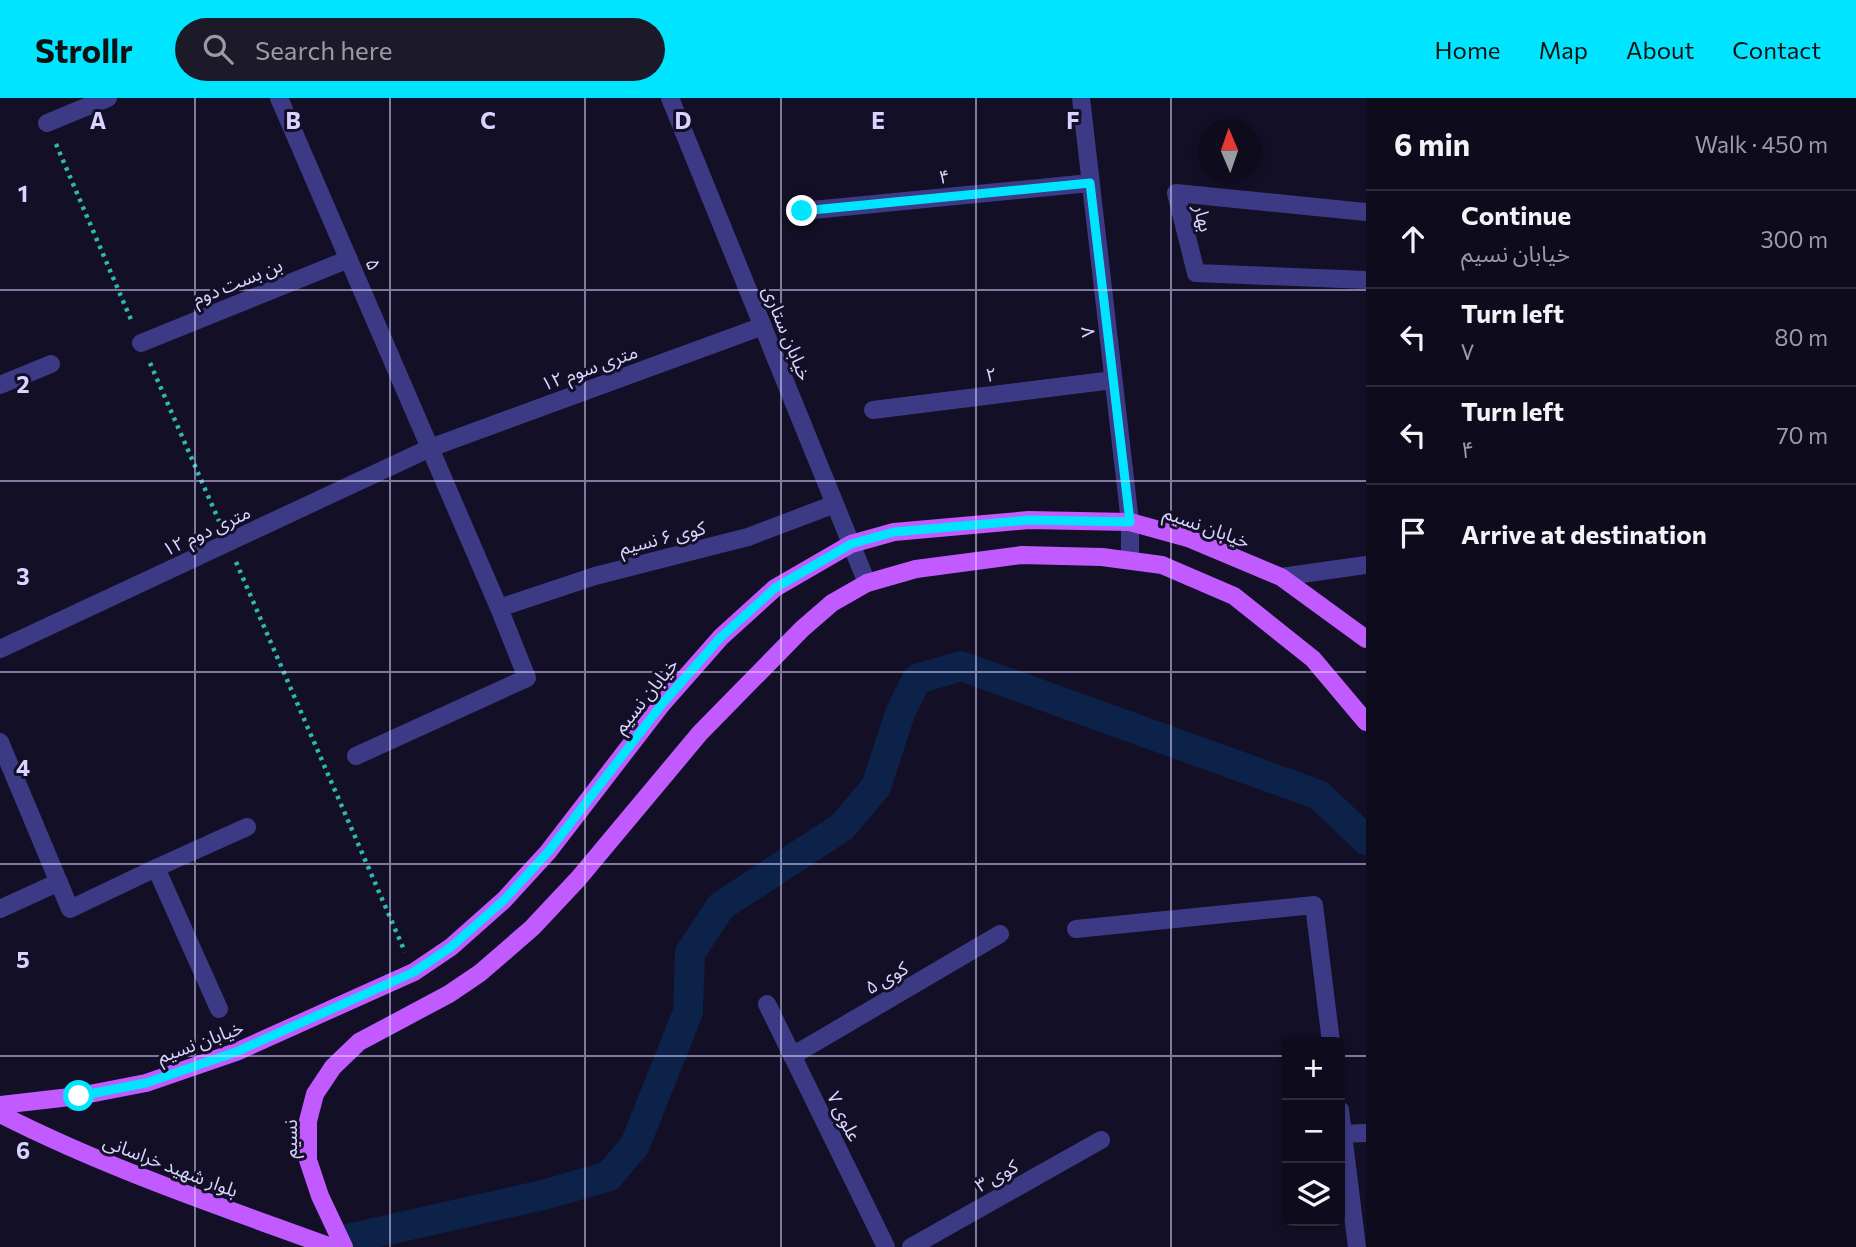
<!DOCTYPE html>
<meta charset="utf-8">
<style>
:root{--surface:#0e0b1c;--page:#1c1929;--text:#f1f3f6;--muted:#9b9ba3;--line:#2e2b3b;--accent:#00e5ff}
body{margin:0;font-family:Commissioner,"Noto Sans Arabic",sans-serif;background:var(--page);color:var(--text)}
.controls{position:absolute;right:21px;bottom:21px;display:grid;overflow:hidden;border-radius:10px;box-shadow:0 4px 10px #0003}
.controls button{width:63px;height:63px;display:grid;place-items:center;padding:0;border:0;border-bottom:2px solid var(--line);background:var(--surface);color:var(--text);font:35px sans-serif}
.compass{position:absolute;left:1198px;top:21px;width:63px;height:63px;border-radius:50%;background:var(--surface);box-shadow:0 4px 10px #0003;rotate:358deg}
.stop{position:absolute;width:21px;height:21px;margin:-16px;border:5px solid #00e5ff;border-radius:50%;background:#fff}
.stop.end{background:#00e5ff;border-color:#fff;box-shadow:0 2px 7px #0008}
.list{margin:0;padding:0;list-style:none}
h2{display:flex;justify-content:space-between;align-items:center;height:91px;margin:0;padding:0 28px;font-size:30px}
h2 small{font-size:23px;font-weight:400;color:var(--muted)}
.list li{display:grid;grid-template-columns:46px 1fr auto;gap:21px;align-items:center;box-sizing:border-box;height:98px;padding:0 28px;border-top:2px solid var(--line)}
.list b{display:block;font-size:26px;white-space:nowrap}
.list p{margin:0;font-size:23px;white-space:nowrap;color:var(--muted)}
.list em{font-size:23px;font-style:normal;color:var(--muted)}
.icon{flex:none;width:38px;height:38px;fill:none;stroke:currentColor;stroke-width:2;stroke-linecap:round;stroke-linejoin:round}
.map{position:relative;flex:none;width:1366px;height:1149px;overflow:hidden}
header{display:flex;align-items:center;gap:42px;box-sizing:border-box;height:98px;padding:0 35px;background:var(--accent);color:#111}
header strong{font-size:33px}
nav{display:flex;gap:38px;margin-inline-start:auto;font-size:24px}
.search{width:490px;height:63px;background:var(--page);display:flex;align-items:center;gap:18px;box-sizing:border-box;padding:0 24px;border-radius:38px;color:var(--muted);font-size:26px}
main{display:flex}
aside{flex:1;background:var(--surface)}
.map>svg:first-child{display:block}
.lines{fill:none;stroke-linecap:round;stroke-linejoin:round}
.canal{stroke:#0c2248;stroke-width:30}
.path{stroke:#2fb8b0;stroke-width:4.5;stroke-dasharray:3.5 5;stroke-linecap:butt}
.minor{stroke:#3d3a85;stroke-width:18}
.major{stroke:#c25bff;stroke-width:18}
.route{stroke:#00e5ff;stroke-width:9}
.grid{fill:none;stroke:#d9d4ff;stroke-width:2;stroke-opacity:0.55}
.labels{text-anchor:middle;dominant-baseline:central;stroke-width:6;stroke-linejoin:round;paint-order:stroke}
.street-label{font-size:19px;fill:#d9d4ff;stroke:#130f26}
.grid-label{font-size:23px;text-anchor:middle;font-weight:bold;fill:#d9d4ff;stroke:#130f26;stroke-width:6;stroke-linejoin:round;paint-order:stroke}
</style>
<header>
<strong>Strollr</strong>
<div class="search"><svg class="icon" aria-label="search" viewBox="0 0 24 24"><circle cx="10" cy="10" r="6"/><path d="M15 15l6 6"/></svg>Search here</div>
<nav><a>Home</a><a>Map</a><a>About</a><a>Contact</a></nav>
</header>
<main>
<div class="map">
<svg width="1366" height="1149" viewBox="0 0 1366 1149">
<rect width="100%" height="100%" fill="#130f26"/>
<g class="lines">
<path class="canal" d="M 348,1141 L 547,1096 L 609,1078 L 635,1047 L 688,914 L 690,855 L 721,808 L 842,729 L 876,689 L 900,615 L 917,581 L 961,568 L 1319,697 L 1366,742"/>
<path class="path" d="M 56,46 L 132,224
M 150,265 L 219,423
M 236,464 L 405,854"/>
<path class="minor" d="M 279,0 L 499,510 L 527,580 L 356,658
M 670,0 L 867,485
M 1081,0 L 1130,424 L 1130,463
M 47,25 L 108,0
M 802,113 L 1090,85
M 1366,114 L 1176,95 L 1196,175 L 1366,182
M 141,245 L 349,161
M 0,287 L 51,266
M 873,312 L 1113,282
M 1281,479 L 1366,467
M 499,510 L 595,478 L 748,439 L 835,406
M 0,551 L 430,350 L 763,228
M 0,644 L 70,811 L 156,770 L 247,729
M 156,770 L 219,911
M 0,811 L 59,784
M 1076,831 L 1314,807 L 1331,944
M 767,906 L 886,1149
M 792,958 L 1000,836
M 1340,1012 L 1357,1149
M 1343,1036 L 1366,1035
M 911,1149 L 1101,1042"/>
<path class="major" d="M 0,1007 L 79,998 L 146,985 L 236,954 L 414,874 L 451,849 L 504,802 L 548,754 L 662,606 L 721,539 L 775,490 L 851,446 L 894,434 L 1029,422 L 1130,424 L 1188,440 L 1281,479 L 1366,541
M 0,1016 C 106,1070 219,1108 331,1149
M 344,1149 L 320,1098 L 308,1062 L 308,1023 L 315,996 L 333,969 L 359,944 L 449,896 L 480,875 L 532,830 L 578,781 L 700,635 L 802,531 L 832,505 L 867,485 L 916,471 L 1022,457 L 1102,459 L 1162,467 L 1234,498 L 1313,561 L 1366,624"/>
</g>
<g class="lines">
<path class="route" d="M 79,998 L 146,985 L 236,954 L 414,874 L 451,849 L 504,802 L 548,754 L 662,606 L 720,540 L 775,490 L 851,446 L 894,434 L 1029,422 L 1130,424 L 1090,85 L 802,113"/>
</g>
<path class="grid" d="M 195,0 L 195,1149M 390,0 L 390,1149M 585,0 L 585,1149M 781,0 L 781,1149M 976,0 L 976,1149M 1171,0 L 1171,1149M 0,192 L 1366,192M 0,383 L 1366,383M 0,574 L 1366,574M 0,766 L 1366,766M 0,958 L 1287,958M 1340,958 L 1366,958"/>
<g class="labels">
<g class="street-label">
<text transform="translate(944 78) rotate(-6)">۴</text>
<text transform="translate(1204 120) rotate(76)">بهار</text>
<text transform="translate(374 166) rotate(67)">۵</text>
<text transform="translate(237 183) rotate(-22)">بن بست دوم</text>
<text transform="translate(1087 234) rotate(-97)">۷</text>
<text transform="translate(788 235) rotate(68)">خیابان ستاری</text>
<text transform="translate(589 269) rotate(-20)">۱۲ متری سوم</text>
<text transform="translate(991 276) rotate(-7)">۲</text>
<text transform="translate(1207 428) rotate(20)">خیابان نسیم</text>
<text transform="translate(206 432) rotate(-25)">۱۲ متری دوم</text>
<text transform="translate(662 439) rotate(-14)">کوی ۶ نسیم</text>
<text transform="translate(645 597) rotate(-51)">خیابان نسیم</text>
<text transform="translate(886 879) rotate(-30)">کوی ۵</text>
<text transform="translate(200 943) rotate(-20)">خیابان نسیم</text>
<text transform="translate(845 1018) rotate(64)">علوی ۷</text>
<text transform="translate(289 1041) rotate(-90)">نسیم</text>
<text transform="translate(171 1067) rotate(21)">بلوار شهید خراسانی</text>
<text transform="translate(996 1077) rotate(-29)">کوی ۳</text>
</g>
</g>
<g class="grid-label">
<text x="98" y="31">A</text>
<text x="293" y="31">B</text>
<text x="488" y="31">C</text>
<text x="683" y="31">D</text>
<text x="878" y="31">E</text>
<text x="1073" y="31">F</text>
<text x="23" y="104">1</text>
<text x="23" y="295">2</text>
<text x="23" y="487">3</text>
<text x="23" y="678">4</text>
<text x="23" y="870">5</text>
<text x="23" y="1061">6</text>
</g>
</svg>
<div class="controls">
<button>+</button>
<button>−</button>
<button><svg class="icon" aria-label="layers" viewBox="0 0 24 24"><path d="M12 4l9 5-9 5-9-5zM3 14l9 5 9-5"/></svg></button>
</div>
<svg class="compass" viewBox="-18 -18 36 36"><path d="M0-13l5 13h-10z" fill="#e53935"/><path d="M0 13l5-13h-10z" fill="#9b9ba3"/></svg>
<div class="stop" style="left:79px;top:998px"></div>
<div class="stop end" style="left:802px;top:113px"></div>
</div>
<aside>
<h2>6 min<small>Walk · 450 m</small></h2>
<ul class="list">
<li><svg class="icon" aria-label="ahead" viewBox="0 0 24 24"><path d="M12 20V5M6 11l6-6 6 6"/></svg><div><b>Continue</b><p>خیابان نسیم</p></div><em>300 m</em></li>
<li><svg class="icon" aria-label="left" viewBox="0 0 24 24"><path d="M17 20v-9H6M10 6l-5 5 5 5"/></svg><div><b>Turn left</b><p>۷</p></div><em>80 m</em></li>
<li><svg class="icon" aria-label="left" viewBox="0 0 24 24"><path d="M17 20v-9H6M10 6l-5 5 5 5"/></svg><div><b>Turn left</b><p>۴</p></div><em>70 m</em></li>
<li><svg class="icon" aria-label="arrive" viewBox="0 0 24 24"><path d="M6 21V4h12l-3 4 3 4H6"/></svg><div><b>Arrive at destination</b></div></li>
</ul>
</aside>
</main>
